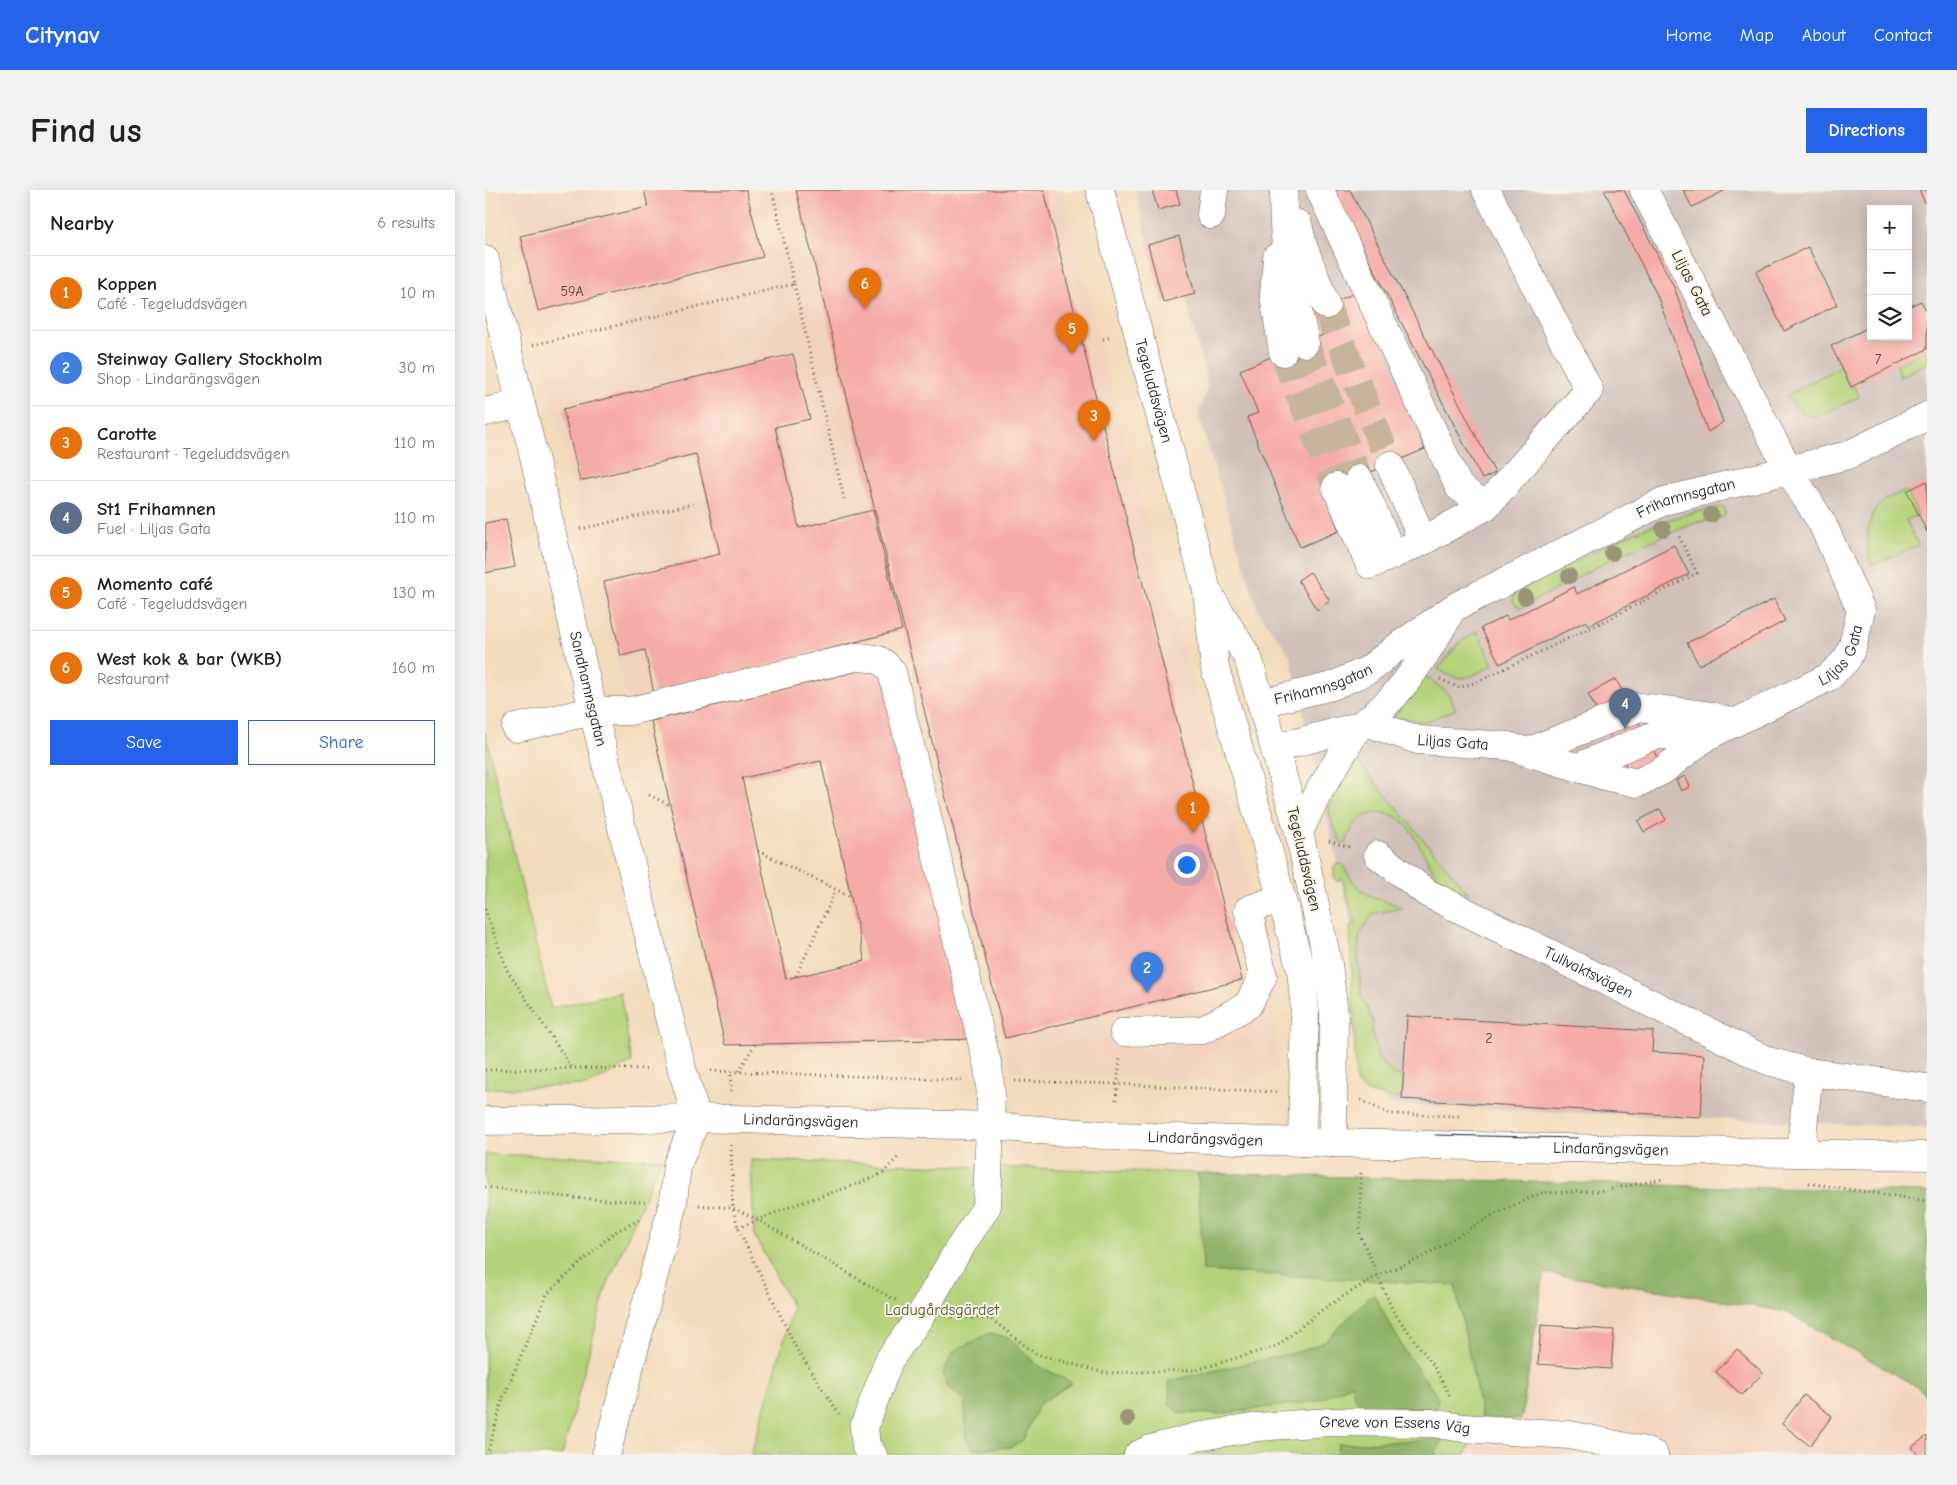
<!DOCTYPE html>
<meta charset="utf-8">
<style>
:root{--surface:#fff;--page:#f2f2f2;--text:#222;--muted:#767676;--line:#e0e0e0;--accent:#2563eb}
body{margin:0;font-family:"Comic Neue",sans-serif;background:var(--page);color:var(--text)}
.controls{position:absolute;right:15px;top:15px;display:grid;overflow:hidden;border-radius:0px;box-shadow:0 2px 12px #0003}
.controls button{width:45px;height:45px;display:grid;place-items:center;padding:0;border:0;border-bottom:1px solid var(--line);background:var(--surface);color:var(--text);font:25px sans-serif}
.you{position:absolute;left:701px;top:674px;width:18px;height:18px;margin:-12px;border:4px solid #fff;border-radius:50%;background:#1a73e8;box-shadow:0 0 0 8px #1a73e833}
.badge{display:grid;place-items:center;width:32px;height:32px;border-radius:50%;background:var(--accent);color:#fff;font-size:16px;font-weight:700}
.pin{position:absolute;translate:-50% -41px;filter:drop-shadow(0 1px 2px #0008)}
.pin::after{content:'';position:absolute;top:26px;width:18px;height:15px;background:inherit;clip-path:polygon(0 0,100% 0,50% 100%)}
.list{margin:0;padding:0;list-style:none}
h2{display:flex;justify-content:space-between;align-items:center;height:65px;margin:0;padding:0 20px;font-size:21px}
h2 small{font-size:16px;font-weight:400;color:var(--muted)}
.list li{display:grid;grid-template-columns:32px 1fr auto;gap:15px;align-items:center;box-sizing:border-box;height:75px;padding:0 20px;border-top:1px solid var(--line)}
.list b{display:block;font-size:19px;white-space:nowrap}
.list p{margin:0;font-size:16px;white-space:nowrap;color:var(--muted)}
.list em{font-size:16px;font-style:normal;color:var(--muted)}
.actions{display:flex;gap:10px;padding:15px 20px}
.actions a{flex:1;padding:11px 0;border:1px solid var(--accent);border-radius:0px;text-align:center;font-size:18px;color:var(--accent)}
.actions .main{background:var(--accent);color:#fff}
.icon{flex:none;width:28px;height:28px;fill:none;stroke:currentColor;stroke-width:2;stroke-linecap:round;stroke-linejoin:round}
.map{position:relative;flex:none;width:1442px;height:1265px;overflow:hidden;border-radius:0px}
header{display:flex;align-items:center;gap:30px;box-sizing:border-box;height:70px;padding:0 25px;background:var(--accent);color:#fff}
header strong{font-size:24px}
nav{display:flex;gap:28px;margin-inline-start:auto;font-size:18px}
.intro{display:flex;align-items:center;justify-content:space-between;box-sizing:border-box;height:120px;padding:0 30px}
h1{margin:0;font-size:35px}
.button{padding:12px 22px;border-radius:0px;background:var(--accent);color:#fff;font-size:18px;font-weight:700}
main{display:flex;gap:30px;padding:0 30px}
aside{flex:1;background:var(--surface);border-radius:0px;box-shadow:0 2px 12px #0003}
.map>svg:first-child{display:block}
.built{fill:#f2d4be}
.industrial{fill:#cfc0ba;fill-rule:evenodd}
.green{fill:#b4d279;stroke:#68774a}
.forest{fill:#8fb469;stroke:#566842}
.building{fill:#f5aba7;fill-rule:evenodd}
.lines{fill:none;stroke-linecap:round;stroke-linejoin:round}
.minor-tunnel{stroke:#c7b59b;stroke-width:28;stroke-dasharray:28 14;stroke-linecap:butt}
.minor-casing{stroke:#675f54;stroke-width:29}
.major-casing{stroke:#675f54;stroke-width:29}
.path{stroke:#675f54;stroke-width:3;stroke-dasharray:1 4;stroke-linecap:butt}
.minor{stroke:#fff;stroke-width:28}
.major{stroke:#fff;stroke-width:28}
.tram{stroke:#1c1c1c;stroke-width:1}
.tree{fill:#999576}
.labels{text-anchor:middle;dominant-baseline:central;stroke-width:4;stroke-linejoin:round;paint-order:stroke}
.number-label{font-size:14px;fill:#52403f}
.street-label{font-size:16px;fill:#1c1c1c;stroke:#fcf5e5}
.park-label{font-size:16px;fill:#515c3d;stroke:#fcf5e5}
</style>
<header>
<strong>Citynav</strong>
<nav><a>Home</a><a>Map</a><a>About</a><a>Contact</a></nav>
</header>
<div class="intro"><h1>Find us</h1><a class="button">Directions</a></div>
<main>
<aside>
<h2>Nearby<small>6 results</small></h2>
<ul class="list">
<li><span class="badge" style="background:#e8710a">1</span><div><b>Koppen</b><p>Café · Tegeluddsvägen</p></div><em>10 m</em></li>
<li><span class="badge" style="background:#3f7fe0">2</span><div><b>Steinway Gallery Stockholm</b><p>Shop · Lindarängsvägen</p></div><em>30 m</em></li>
<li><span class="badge" style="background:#e8710a">3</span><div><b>Carotte</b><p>Restaurant · Tegeluddsvägen</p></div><em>110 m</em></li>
<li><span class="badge" style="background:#5c6f8a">4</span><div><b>St1 Frihamnen</b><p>Fuel · Liljas Gata</p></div><em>110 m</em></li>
<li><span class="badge" style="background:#e8710a">5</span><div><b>Momento café</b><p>Café · Tegeluddsvägen</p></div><em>130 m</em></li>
<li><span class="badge" style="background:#e8710a">6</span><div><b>West kok &amp; bar (WKB)</b><p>Restaurant</p></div><em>160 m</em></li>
</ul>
<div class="actions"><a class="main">Save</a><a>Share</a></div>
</aside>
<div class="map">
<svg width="1442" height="1265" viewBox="0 0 1442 1265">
<rect width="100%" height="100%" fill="#fcf5e5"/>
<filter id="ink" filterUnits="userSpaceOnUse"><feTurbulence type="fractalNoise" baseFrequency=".02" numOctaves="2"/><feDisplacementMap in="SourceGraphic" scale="10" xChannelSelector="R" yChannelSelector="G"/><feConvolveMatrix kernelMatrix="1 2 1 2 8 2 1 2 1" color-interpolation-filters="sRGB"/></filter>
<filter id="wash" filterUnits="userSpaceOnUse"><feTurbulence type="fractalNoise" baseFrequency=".0096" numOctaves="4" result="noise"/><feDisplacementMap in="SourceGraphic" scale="20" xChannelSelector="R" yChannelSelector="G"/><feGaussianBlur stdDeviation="1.12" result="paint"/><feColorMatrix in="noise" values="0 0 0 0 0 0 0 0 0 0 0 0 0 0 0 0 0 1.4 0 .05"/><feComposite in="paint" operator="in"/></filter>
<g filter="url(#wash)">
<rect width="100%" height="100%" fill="#f2dbbb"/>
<path class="built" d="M 15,0 L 577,0 L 649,288 L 786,763 L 793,879 L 756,893 L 527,881 L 417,448 L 147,512 L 139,501 Z
M 1059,1083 L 1204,1105 L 1301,1122 L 1434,1198 L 1442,1207 L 1442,1265 L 980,1265 L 997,1228 L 1036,1230 Z"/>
<path class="industrial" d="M 650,0 L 1442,0 L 1442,938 L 904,914 L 876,888 L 867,736 L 805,465 L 773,421 L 713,224 L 723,196 L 700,107 L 678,112 ZM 1386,19 L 1423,19 L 1423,146 L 1386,146 Z"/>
<path class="green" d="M 1442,159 L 1442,173 L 1415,187 L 1411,175 Z
M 1356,176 L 1366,197 L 1369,196 L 1374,207 L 1339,223 L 1325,227 L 1315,221 L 1301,206 Z
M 1422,301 L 1433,325 L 1421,330 L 1433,355 L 1387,375 C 1379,357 1381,322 1400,310 C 1407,306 1415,303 1422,301 Z
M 1240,317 L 1240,325 L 1237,327 L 1210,333 L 1135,364 L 1040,416 L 1035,418 L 1028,412 L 1029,403 C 1096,370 1165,325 1240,317 Z
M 992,441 L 1008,475 C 985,487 977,495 953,479 L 975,452 Z
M 940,486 L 962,502 L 971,519 L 941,532 L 909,527 Z
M 0,542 L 66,818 L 135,802 L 147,872 L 102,895 L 0,899 Z
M 874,572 L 879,579 L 984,704 C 975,699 962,696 954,688 C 934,665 927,615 887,624 C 872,627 865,640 861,654 L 856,652 C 853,645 843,626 844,619 C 846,604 864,582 874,572 Z
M 851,674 L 857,674 C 866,689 873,702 891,708 C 900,711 909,713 917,718 L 892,723 L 887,725 L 875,744 L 873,764 L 876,804 L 888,831 L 887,841 L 893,868 L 906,882 L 918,887 L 917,909 C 903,906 879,906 871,892 L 865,736 L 871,734 L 857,689 L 852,692 L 849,686 L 849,677 Z
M 0,964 L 176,969 L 121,1098 L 77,1265 L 0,1265 Z
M 266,970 L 713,983 L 719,1081 L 971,1094 L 997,1228 L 980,1265 L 266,1265 L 308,1118 L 269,1045 Z"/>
<path class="forest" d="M 713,983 L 1442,1002 L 1442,1207 L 1434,1198 L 1301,1122 L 1204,1105 L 1059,1083 L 1036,1230 L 997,1228 L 970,1095 L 718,1081 Z
M 888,1103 L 922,1165 L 953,1207 L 951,1219 L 876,1216 L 869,1206 L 867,1194 L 832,1211 L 733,1224 L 694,1223 L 684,1215 L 684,1191 L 817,1161 L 841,1151 Z
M 505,1143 L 525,1148 L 552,1175 L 587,1193 L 554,1214 L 538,1250 L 527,1257 L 488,1259 L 481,1248 L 480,1211 L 460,1194 L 458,1182 L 469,1161 Z
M 958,1249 L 950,1265 L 852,1265 L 853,1254 Z"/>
<g id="blocks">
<path class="building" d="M 159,0 L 261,0 L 278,67 L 53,121 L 35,46 L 163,17 Z
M 311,0 L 559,0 L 757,790 L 520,848 Z
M 667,0 L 691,0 L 695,14 L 673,20 Z
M 848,0 L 865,0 L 1010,283 L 997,289 Z
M 1119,0 L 1139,0 L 1189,97 L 1238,232 L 1223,242 L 1172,105 Z
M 1198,0 L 1241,0 L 1207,17 Z
M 1434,0 L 1442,0 L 1442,17 Z
M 694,46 L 710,104 L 678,112 L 663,55 Z
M 1323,57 L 1352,115 L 1299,141 L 1271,82 Z
M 875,101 L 940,259 L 839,302 L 854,341 L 815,357 L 762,227 L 773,223 L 755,180 L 838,145 L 829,120 Z
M 1436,111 L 1442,122 L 1442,159 L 1366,197 L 1346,156 L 1386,136 L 1386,146 L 1423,146 L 1423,117 Z
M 308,164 L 325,229 L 290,237 L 314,338 L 388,320 L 417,440 L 169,504 L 160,460 L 136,466 L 119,392 L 235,364 L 211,264 L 95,291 L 78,219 Z
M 1442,291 L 1442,342 L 1422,301 Z
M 21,329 L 30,377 L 0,383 L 0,333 Z
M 1189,355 L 1204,384 L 1103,436 L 1101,431 L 1015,474 L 996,438 L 1021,426 L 1023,430 L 1089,397 L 1092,404 Z
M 825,382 L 845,411 L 832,420 L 813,390 Z
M 1289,409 L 1300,431 L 1214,475 L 1202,453 Z
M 398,475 L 490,849 L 240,855 L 166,531 ZM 336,571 L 380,771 L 301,789 L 257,588 Z
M 1131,489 L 1176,575 L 1149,590 L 1103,504 Z
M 1200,586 L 1205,597 L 1196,601 L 1191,590 Z
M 1175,619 L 1181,630 L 1159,642 L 1153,631 Z
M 922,826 L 1168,841 L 1167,862 L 1219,865 L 1216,927 L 917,909 Z
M 1056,1135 L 1129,1140 L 1126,1179 L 1053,1174 Z
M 1252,1159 L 1278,1183 L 1257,1205 L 1231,1182 Z
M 1319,1205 L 1347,1226 L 1325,1256 L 1297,1234 Z
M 1442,1246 L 1442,1265 L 1433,1265 L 1427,1257 Z"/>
</g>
</g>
<g filter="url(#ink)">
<use href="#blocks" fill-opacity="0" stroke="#675f54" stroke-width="1"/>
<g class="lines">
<path class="minor-tunnel" d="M 841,115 L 905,275
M 820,153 L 874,289
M 798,162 L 851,297"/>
<g class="minor-casing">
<g id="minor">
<path d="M 799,0 C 795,47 810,107 820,153"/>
<path d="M 835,0 L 974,297 L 1001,316 L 1104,200 L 1001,0"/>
<path d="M 726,25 L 729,0"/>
<path d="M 813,34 L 818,56 L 841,115"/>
<path d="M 792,67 L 789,105 L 798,162"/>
<path id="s1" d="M 0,69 L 51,275 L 108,521 L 197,879 L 212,928 L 192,975 L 188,1013 L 121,1265"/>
<path d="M 0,222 L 36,214"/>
<path d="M 905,275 L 938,351"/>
<path d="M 874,289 L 908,365"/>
<path d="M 851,297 L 885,375 L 938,351 L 1001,316"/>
<path id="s2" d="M 777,513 L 847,496 L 883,480 L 915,455 L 970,417 L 1179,311 L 1363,265 L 1442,226"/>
<path id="s3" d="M 881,532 L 933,550 L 1023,556 L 1120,586 L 1152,593 L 1177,581 L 1222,546 L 1344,487 L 1362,469 L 1368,455 L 1376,420 L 1337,333 L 1303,279 L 1159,0"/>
<path d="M 31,538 L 108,521 L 145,521 L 371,467 C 389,468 396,467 407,482 L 503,877 L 506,905 L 502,1016 L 472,1062 L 434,1128 L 404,1170 L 379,1237 L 381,1257 L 388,1265"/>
<path d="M 791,558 L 874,536 C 914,511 939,466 963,427"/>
<path d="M 1042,562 L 1155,517 L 1226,526 L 1249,533"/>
<path d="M 1093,577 L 1170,545 L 1222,546"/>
<path d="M 814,642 L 832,605 L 874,536"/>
<path id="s4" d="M 893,665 L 942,703 L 1283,871 L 1324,882"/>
<path d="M 639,842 L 718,840 L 763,815 L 778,786 L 763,720 L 796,708"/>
<path id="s5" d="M 0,931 L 212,928 L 505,936 L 631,946 L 817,952"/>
<path id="s6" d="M 848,953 L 1442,966"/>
<path d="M 1317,962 L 1318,937 L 1324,882 L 1442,898"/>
<path id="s7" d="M 653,1265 L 666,1259 L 711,1247 L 773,1237 L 845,1232 L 947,1233 L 978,1238 L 1085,1245 L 1159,1261 L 1169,1265"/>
</g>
</g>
<g class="major-casing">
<g id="major">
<path id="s8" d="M 615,0 L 722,401 L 730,478 L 781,652 L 816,780 L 820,821 L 817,952 L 848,953 L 849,824 L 843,774 L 814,642 L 763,468 L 722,401"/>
</g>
</g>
<path class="path" d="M 309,94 L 359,309
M 618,149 L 627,147
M 48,155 L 309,94 L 287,0
M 95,339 L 208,314
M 955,489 L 974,498 L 994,491 L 1124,429 L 1212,383 L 1193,344
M 164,605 L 186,616
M 844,651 L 867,658
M 273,661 L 366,707
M 0,719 L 22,780 L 87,878
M 311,786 L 351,700
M 0,880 L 88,878 L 169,879
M 226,881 L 477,890
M 254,881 L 270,854
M 530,891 L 633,894 L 791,902
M 246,901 L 246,882
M 631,910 L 635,867
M 876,910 L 904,924 L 974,926
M 246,955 L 248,1018 L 253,1038 L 311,1158 L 354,1224
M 876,983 L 875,1044 L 908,1121 L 948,1175 L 966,1208
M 1324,993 L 1442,1011
M 0,997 L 91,1008 L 160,1012
M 214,1015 L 248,1018 L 273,1030 L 399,1104 L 413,1111
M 253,1038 L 312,1014 L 370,995 L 398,983 L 414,966
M 467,1127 L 506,1129 L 551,1164 L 620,1183 L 711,1180 L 792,1156 L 838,1119 L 893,1085 L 936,1068 L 1004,1027 L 1056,1003 L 1115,1001 L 1178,989
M 2,1265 L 18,1208 L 62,1104 L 128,1043 L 154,1030"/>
<use href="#minor" class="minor"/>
<use href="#major" class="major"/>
<path class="tram" d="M 950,945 L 1093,948"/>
</g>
<g class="tree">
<circle cx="1226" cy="325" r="8"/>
<circle cx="1178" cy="339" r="8"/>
<circle cx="1127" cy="363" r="8"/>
<circle cx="1084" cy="386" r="8"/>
<circle cx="1040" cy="407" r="8"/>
<circle cx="642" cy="1229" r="8"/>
</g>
</g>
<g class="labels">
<g class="number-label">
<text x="87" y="101">59A</text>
<text x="1393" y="169">7</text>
<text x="1004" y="848">2</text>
</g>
<g class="street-label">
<text transform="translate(1207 93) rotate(63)">Liljas Gata</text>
<text stroke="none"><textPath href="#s8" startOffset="208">Tegeluddsvägen</textPath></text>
<text stroke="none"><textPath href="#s2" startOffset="475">Frihamnsgatan</textPath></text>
<text stroke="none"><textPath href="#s3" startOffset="525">Liljas Gata</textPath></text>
<text stroke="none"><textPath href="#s2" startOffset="64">Frihamnsgatan</textPath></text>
<text stroke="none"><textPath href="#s1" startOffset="442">Sandhamnsgatan</textPath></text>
<text stroke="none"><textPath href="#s3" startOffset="90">Liljas Gata</textPath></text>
<text transform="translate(819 669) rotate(77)">Tegeluddsvägen</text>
<text stroke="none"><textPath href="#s4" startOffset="242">Tullvaktsvägen</textPath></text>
<text stroke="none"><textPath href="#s5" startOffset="316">Lindarängsvägen</textPath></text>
<text stroke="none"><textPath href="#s5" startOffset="721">Lindarängsvägen</textPath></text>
<text stroke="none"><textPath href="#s6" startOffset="278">Lindarängsvägen</textPath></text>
<text stroke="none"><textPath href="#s7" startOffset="261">Greve von Essens Väg</textPath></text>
</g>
<g class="park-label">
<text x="457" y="1120">Ladugårdsgärdet</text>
</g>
</g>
</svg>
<div class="controls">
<button>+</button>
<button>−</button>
<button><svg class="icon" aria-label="layers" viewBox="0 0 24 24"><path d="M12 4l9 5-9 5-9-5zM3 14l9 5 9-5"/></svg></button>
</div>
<div class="you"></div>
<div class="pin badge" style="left:708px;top:643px;background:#e8710a">1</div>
<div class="pin badge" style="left:662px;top:803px;background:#3f7fe0">2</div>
<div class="pin badge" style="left:609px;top:251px;background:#e8710a">3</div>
<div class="pin badge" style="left:1140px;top:539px;background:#5c6f8a">4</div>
<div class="pin badge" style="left:587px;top:164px;background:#e8710a">5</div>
<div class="pin badge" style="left:380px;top:119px;background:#e8710a">6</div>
</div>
</main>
